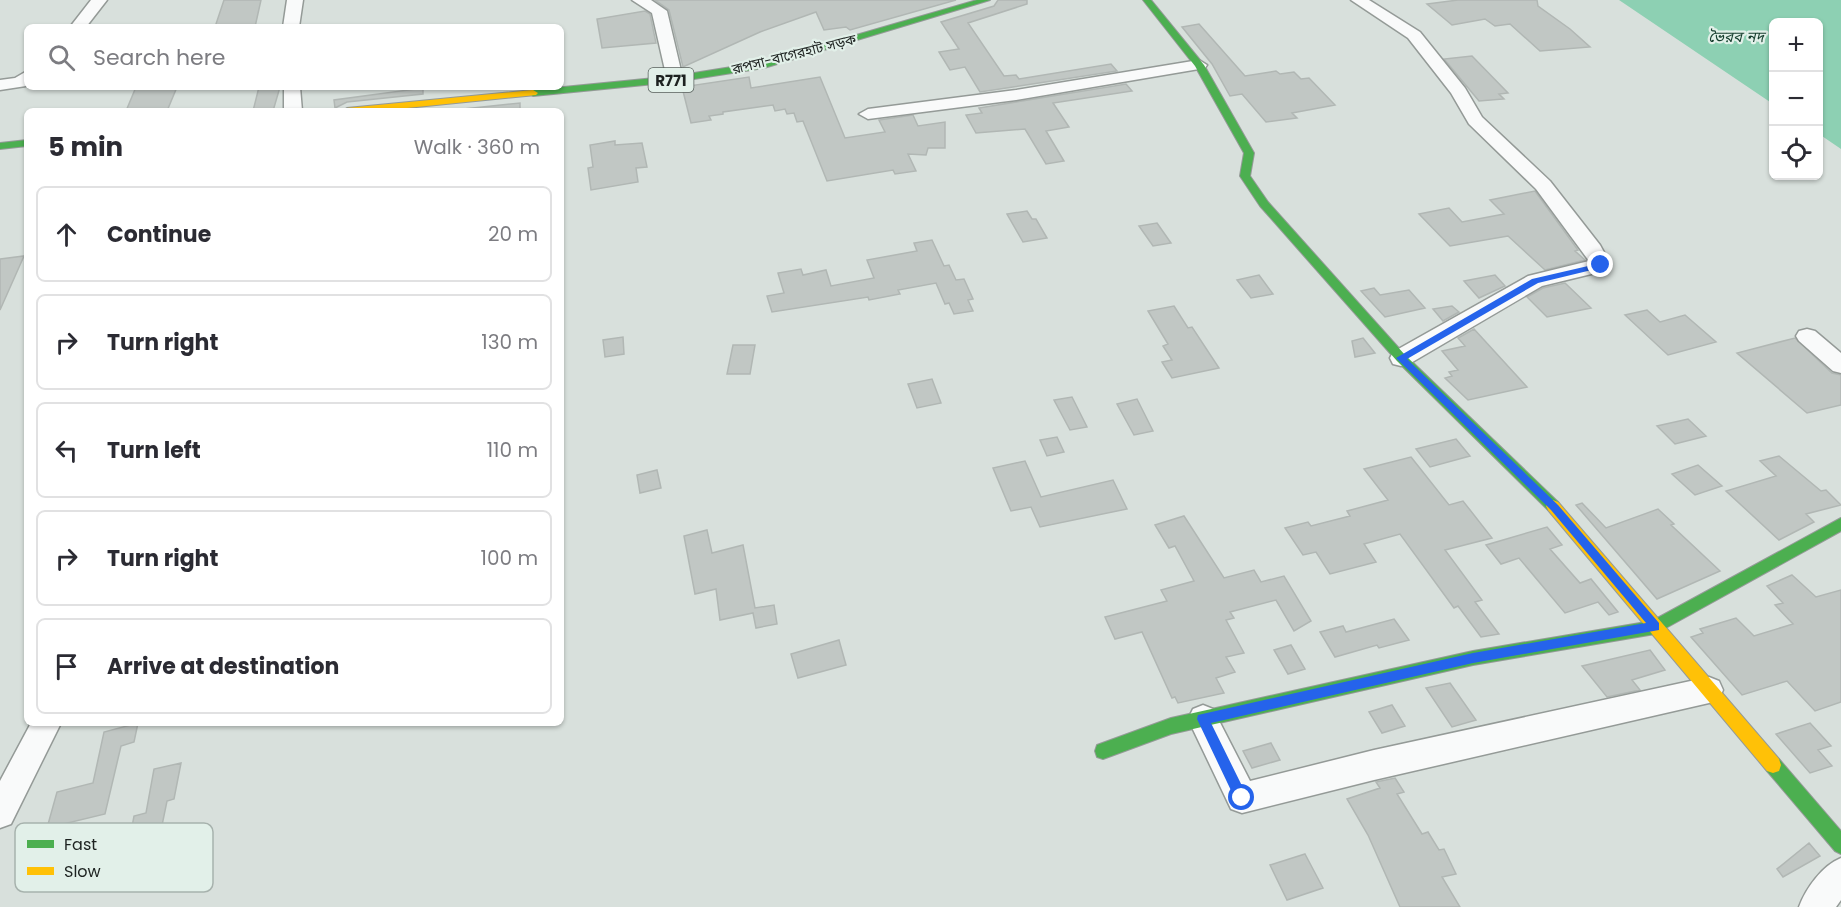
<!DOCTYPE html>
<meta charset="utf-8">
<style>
:root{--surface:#fff;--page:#f2f2f3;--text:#2b2b33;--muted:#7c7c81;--line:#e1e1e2}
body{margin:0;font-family:Poppins,"Noto Sans Bengali",sans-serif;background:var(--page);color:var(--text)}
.controls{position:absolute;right:18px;top:18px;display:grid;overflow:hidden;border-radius:9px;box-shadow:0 2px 4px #0004}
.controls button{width:54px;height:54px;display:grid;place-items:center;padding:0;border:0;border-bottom:2px solid var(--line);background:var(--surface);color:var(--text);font:30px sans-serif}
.stop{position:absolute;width:18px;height:18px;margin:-14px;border:4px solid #2563eb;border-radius:50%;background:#fff}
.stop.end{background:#2563eb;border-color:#fff;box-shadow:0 2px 6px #0008}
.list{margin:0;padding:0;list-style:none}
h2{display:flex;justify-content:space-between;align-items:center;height:78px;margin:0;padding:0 24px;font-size:26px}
h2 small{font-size:20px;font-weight:400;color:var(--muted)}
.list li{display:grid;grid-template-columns:39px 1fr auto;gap:18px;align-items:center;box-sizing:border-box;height:96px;margin:0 12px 12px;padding:0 12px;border:2px solid var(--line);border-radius:9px}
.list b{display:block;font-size:22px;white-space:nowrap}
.list em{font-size:20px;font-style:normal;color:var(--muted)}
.icon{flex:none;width:33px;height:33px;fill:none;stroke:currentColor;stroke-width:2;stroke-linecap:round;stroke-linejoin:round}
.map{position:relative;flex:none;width:1841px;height:907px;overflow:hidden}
.search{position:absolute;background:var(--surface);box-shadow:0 2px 4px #0004;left:24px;top:24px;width:540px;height:66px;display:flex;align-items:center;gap:15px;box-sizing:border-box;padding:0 21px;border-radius:9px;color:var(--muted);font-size:22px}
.panel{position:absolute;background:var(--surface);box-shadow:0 2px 4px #0004;left:24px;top:108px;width:540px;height:618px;border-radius:9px}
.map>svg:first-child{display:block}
.water{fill:#8dd0b3}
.building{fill:#c1c7c4;stroke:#b1b7b4;stroke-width:1.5}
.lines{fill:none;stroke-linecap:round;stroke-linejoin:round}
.street-casing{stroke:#949a97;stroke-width:3}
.fast-casing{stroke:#949a97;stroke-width:2}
.slow-casing{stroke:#949a97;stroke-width:2}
.street{fill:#f9fafa;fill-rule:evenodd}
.fast{fill:#4caf50;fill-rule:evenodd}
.slow{fill:#ffc107;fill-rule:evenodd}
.route{fill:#2563eb}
.labels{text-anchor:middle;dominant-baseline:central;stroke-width:4.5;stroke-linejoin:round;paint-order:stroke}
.far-street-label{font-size:14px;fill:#1d2220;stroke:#e2f0e9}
.far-water-label{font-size:15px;font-style:italic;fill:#153d2d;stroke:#e2f0e9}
.shield{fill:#e2f0e9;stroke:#58605c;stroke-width:1.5}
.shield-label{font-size:15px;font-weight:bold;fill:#1d2220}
.key{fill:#e2f0e9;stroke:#a7b2ad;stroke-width:1.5}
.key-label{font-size:16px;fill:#1d2220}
</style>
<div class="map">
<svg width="1841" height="907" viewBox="0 0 1841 907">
<rect width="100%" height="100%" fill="#d8e0dc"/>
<path class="water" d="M 1619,0 L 1841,0 L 1841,149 L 1819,134 L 1818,22 L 1774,22 L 1773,104 Z"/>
<path class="building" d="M 224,0 L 261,0 L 255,27 L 215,27 Z
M 655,0 L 956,0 L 850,30 L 846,27 L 824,30 L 816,12 L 760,32 L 683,67 L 669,10 Z
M 998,0 L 1027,0 L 1027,4 L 968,23 L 1004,76 L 1016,75 L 1019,79 L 1111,64 L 1117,71 L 980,92 L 965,67 L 950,70 L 939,52 L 959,49 L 941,22 L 994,6 Z
M 1458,0 L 1537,0 L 1538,6 L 1570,29 L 1590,47 L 1540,51 L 1510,24 L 1495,26 L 1485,19 L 1452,25 L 1427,4 Z
M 645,11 L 650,14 L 656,43 L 602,48 L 597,19 Z
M 1199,24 L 1245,76 L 1276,71 L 1280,74 L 1294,72 L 1301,79 L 1309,78 L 1335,105 L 1292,113 L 1297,118 L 1266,122 L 1242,94 L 1230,96 L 1212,64 L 1182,27 Z
M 1472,56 L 1508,93 L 1499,94 L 1504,99 L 1479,101 L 1444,59 Z
M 749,77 L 751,88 L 820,77 L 845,138 L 885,132 L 879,120 L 913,115 L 918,126 L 945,122 L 945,148 L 928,148 L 926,155 L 908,154 L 916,171 L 895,174 L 893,170 L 827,181 L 803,121 L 797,122 L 794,113 L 787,114 L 785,109 L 775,111 L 773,105 L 723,112 L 723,114 L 709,116 L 711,120 L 691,123 L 682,87 Z
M 1126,84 L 1132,91 L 1053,103 L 1069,127 L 1046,131 L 1064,161 L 1046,164 L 1025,129 L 976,133 L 966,115 L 982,113 L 979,108 Z
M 136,87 L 177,87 L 167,111 L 126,111 Z
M 259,87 L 280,87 L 273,111 L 253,111 Z
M 423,88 L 423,94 L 347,102 L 335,108 L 334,100 Z
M 520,103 L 520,111 L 464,111 L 464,109 Z
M 615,141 L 615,145 L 642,143 L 647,167 L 636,168 L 638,182 L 591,190 L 588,168 L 593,167 L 590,145 Z
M 1535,191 L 1578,250 L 1575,251 L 1585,260 L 1545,270 L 1508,236 L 1450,246 L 1419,214 L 1449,208 L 1462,222 L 1504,214 L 1490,200 Z
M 1027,211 L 1032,219 L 1036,219 L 1047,238 L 1023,242 L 1007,214 Z
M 1157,223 L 1171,243 L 1153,246 L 1139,226 Z
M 932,240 L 944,266 L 949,265 L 956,280 L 964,279 L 973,299 L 968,300 L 973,311 L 954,314 L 949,303 L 945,304 L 936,283 L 898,290 L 900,294 L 869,300 L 868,297 L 772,312 L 767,296 L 784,293 L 778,273 L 801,269 L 803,275 L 826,270 L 831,286 L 874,278 L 867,260 L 917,251 L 914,243 Z
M 24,256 L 0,310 L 0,259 Z
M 1259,275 L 1273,294 L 1251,298 L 1237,280 Z
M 1495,275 L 1505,286 L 1479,298 L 1464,281 Z
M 1565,283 L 1591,308 L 1547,317 L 1527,297 L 1543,288 Z
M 1374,288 L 1380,295 L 1409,290 L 1425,308 L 1385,317 L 1361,291 Z
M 1174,306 L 1188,328 L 1192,327 L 1219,368 L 1172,378 L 1162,362 L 1172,360 L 1163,346 L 1168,344 L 1148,311 Z
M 1452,306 L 1459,312 L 1443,321 L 1433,309 Z
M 1647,310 L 1660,322 L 1685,315 L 1716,342 L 1668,355 L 1625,315 Z
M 1474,329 L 1527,387 L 1468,400 L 1445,378 L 1452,376 L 1449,372 L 1458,370 L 1442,351 L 1465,346 L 1458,338 Z
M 623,337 L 624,354 L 605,357 L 603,340 Z
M 1363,338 L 1375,353 L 1355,357 L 1352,341 Z
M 1795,338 L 1832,373 L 1841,375 L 1841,405 L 1807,413 L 1737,353 Z
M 733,345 L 755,345 L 750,374 L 727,374 Z
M 932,379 L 941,403 L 917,408 L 908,384 Z
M 1072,397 L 1087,427 L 1070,430 L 1054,400 Z
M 1137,399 L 1153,431 L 1134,435 L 1117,404 Z
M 1688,419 L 1706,436 L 1675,444 L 1657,426 Z
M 1057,437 L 1064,452 L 1047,456 L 1040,440 Z
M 1456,439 L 1470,456 L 1430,467 L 1416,449 Z
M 1779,456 L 1821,491 L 1826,490 L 1841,505 L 1806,514 L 1814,522 L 1779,540 L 1726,491 L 1776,476 L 1760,461 Z
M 1411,457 L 1449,505 L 1463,501 L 1492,538 L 1445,550 L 1482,600 L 1475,602 L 1499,634 L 1481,637 L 1458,606 L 1454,608 L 1400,534 L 1364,544 L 1376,562 L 1330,574 L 1316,552 L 1303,555 L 1285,528 L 1308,522 L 1311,526 L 1350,516 L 1347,511 L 1388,500 L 1364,469 Z
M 1025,461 L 1041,497 L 1113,480 L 1127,509 L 1040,527 L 1031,507 L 1011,511 L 993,468 Z
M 1698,465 L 1722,486 L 1695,495 L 1672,474 Z
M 657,470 L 661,488 L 640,493 L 637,475 Z
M 1582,503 L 1606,528 L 1658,509 L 1674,524 L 1671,525 L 1720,571 L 1657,599 L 1576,505 Z
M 1184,516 L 1224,578 L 1254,570 L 1261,582 L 1284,576 L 1311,621 L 1294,631 L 1276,600 L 1230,612 L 1234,618 L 1226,620 L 1244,653 L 1226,657 L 1235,672 L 1216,678 L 1224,693 L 1178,703 L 1175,697 L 1172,698 L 1142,632 L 1115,639 L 1105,617 L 1167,601 L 1161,590 L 1194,581 L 1175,546 L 1169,548 L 1155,525 Z
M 1547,527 L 1562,545 L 1550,549 L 1580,583 L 1591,579 L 1618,612 L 1609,615 L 1598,602 L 1565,613 L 1519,558 L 1501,564 L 1486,545 Z
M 707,530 L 712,553 L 743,545 L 755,608 L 774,605 L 777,624 L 756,628 L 753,613 L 720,620 L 716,589 L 695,594 L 684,536 Z
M 1792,575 L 1816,597 L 1841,590 L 1841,702 L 1815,711 L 1787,681 L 1742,695 L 1691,637 L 1703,633 L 1700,629 L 1736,618 L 1754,636 L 1793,624 L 1775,605 L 1783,603 L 1767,586 Z
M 1394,619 L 1409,640 L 1379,648 L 1377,645 L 1335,657 L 1320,632 L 1343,626 L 1346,632 Z
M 839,640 L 846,665 L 798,678 L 791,654 Z
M 1291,645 L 1305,669 L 1288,674 L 1274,650 Z
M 1650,650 L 1665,670 L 1632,680 L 1640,690 L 1607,697 L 1582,666 Z
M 1450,683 L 1476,720 L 1452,727 L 1426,688 Z
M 1392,705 L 1405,726 L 1382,733 L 1369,712 Z
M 138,723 L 134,742 L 121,746 L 105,814 L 47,828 L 57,792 L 93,783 L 104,732 Z
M 1810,723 L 1831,746 L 1818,750 L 1832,766 L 1810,773 L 1776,734 Z
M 1271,743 L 1280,760 L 1252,768 L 1243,751 Z
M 181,763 L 174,799 L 167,801 L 159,840 L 128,848 L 134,816 L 146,813 L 154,769 Z
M 1395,778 L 1404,792 L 1397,794 L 1422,834 L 1428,832 L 1439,850 L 1444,849 L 1456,874 L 1442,877 L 1460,907 L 1400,907 L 1368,835 L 1347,799 L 1380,788 L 1376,782 Z
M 1809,843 L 1820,856 L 1783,877 L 1777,869 Z
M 1305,854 L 1323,888 L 1287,900 L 1270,865 Z"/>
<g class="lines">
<g class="street-casing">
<path id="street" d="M 91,0 L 107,0 L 86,27 L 70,27 Z
M 287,0 L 303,0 L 299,27 L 283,27 Z
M 632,0 L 651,0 L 667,11 L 683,79 L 681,83 L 675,84 L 667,79 L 652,13 Z
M 1351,0 L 1369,0 L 1420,32 L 1465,88 L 1482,117 L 1550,181 L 1600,245 L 1611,265 L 1608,270 L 1542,286 L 1409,364 L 1401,366 L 1393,364 L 1390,358 L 1393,352 L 1528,276 L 1589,261 L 1536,189 L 1469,124 L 1451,93 L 1408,38 Z
M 1199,60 L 1207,65 L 1205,68 L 1016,100 L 868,119 L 859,114 L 868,109 L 1016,90 Z
M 27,71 L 26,86 L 0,90 L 0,80 L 15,78 Z
M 284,87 L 300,87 L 302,111 L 284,111 Z
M 1807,329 L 1815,331 L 1841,353 L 1841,373 L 1833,371 L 1799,341 L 1796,336 L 1799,331 Z
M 1709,677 L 1719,681 L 1723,690 L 1719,699 L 1709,703 L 1374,780 L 1242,813 L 1231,809 L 1188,719 L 1193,709 L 1203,705 L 1213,709 L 1250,781 L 1374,750 Z
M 31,723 L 61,723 L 11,824 L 0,828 L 0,781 Z
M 1841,858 L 1841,900 L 1836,907 L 1799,907 C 1806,888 1822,866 1841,858 Z"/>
</g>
<g class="fast-casing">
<path id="fast" d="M 977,0 L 990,0 L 764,68 L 675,82 L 533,96 L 528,93 L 533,90 L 675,76 L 763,62 Z
M 1143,0 L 1151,0 L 1204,65 L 1254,153 L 1250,176 L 1268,202 L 1405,355 L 1558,502 L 1560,506 L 1558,510 L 1548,510 L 1397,361 L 1260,206 L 1240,176 L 1244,153 L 1195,66 Z
M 27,140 L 27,146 L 0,149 L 0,143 Z
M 1841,518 L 1841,531 L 1655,634 L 1473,665 L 1171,734 L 1103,759 L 1097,757 L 1095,751 L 1097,745 L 1171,718 L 1473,651 L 1652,621 Z
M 1773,757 L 1779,759 L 1841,831 L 1841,854 L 1835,851 L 1767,771 L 1765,765 L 1767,759 Z"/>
</g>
<g class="slow-casing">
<path id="slow" d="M 533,90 L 538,93 L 536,95 L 377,111 L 342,111 L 347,108 Z
M 1553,500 L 1558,502 L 1779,759 L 1781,765 L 1779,771 L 1773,773 L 1767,771 L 1548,510 L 1546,506 L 1548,502 Z"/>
</g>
<use href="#street" class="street"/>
<use href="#fast" class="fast"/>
<use href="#slow" class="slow"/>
</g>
<path class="route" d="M 1601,263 L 1604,267 L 1538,283 L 1407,359 L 1558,505 L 1659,623 L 1659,630 L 1473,663 L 1211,723 L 1248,798 L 1242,805 L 1237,803 L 1197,719 L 1198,715 L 1473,653 L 1646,623 L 1551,510 L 1396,358 L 1532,279 Z"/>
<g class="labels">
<g class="far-street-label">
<text transform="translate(794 54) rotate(-14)">রূপসা-বাগেরহাট সড়ক</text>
</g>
<g class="far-water-label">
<text x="1736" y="36">ভৈরব নদ</text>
</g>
<rect class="shield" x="648.5" y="68" width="45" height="24" rx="4.5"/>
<g class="shield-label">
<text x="671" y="80">R771</text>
</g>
</g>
<rect x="15" y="823" width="198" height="69" rx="9" class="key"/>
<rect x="27" y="840" width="27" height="8" fill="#4caf50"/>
<rect x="27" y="867" width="27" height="8" fill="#ffc107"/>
<g class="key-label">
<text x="64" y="850">Fast</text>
<text x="64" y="877">Slow</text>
</g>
</svg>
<div class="controls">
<button>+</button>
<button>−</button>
<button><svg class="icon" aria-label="locate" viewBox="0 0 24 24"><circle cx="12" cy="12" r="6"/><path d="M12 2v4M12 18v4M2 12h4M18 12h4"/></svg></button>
</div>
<div class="stop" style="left:1242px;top:798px"></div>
<div class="stop end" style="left:1601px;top:265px"></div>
<div class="search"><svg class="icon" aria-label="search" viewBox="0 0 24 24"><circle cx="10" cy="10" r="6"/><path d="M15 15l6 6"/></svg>Search here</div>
<section class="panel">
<h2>5 min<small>Walk · 360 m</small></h2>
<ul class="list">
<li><svg class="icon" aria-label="ahead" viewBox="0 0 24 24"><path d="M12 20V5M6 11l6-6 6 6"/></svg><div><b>Continue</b></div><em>20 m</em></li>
<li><svg class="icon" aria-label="right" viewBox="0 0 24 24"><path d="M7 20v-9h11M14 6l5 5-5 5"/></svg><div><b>Turn right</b></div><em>130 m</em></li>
<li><svg class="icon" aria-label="left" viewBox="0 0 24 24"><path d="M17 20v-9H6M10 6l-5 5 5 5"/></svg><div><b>Turn left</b></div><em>110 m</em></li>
<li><svg class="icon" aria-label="right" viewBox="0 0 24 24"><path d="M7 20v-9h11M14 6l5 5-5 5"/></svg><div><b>Turn right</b></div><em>100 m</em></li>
<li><svg class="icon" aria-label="arrive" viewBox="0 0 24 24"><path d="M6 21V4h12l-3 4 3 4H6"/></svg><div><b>Arrive at destination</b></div></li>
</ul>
</section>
</div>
